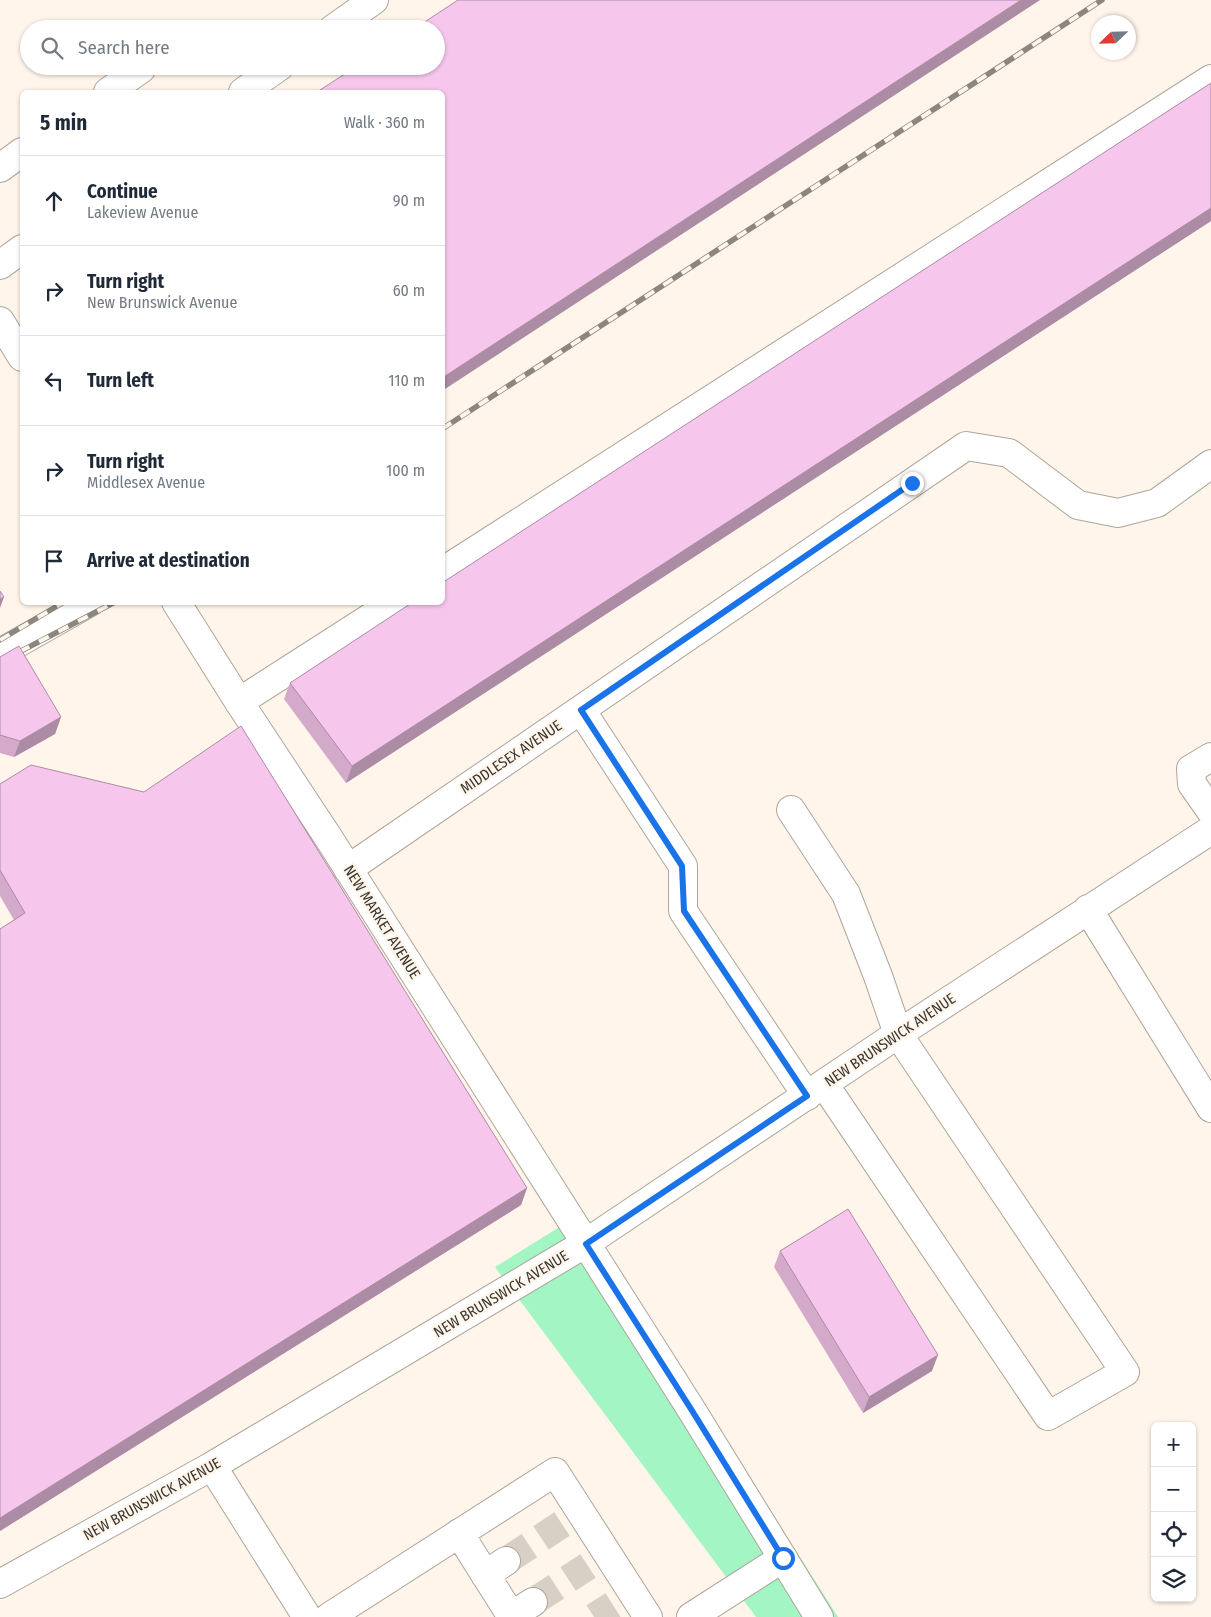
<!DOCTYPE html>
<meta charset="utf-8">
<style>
:root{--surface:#fff;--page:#f2f2f3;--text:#1f2937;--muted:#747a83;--line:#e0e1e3}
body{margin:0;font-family:"Fira Sans Condensed",sans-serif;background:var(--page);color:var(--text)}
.controls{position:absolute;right:15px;bottom:15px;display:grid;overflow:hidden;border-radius:8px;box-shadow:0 1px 4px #0004}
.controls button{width:45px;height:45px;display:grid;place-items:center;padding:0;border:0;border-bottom:1px solid var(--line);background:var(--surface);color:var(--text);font:25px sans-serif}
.compass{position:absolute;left:1091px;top:15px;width:45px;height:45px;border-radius:50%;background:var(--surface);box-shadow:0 1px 4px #0004;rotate:247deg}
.stop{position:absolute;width:15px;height:15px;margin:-11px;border:4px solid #1a73e8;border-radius:50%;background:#fff}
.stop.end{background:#1a73e8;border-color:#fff;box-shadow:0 1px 5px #0008}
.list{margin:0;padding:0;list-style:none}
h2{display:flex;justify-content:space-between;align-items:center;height:65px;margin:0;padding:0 20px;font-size:21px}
h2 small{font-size:16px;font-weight:400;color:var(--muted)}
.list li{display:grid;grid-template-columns:32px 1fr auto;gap:15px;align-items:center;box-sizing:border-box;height:90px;padding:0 20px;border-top:1px solid var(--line)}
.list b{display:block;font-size:19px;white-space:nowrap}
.list p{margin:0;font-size:16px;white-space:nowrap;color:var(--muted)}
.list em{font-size:16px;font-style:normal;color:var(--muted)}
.icon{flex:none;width:28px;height:28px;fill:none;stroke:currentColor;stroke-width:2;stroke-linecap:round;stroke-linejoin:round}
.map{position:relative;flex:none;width:1211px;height:1617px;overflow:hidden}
.search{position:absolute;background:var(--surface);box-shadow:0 1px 4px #0004;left:20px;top:20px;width:425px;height:55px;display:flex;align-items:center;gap:12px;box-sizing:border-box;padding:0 18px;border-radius:28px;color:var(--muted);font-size:19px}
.panel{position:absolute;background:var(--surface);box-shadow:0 1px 4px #0004;left:20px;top:90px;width:425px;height:515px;border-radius:8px}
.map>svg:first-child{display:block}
.green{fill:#a3f6c4}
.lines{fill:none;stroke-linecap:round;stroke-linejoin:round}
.minor-tunnel{stroke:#d8cfc5;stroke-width:28;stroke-dasharray:28 14;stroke-linecap:butt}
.minor-casing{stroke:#aea59a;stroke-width:30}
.major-casing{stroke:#aea59a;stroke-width:30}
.minor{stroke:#fff;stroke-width:28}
.major{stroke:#fff;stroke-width:28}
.rail-casing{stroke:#8c867e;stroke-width:5.5}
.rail{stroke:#fff5ea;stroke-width:4;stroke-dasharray:11;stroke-linecap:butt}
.wall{fill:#d4aacb}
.shaded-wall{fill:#ac8ba5}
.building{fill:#f6c6ec;stroke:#ac8ba5}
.route{stroke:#1a73e8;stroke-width:6}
.labels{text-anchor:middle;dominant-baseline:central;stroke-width:4.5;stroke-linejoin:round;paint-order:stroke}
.street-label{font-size:15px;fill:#3a3732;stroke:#fff5ea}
</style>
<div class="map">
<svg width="1211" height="1617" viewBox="0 0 1211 1617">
<rect width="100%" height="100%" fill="#fff5ea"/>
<path class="green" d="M 582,1213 L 838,1617 L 756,1617 L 495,1267 Z"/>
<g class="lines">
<path class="minor-tunnel" d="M 506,1561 L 562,1524
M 533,1602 L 588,1566
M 594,1617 L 613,1605"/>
<g class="minor-casing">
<path id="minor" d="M 333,29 L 374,0
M 108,92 L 141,69
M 243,92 L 280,66
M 0,168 L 22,152
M 0,265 L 22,249
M 442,572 L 1211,79
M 0,653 L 90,602
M 239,702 L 395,602
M 581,710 L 683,866 L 683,911 L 807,1096
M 1211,757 L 1191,769 L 1192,784 L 1211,811
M 791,810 L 846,894 L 878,976 L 898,1034 L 1125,1372 L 1048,1416 L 824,1084
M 348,869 L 966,446 L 1009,453 L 1078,505 L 1118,513 L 1157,503 L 1211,464
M 1088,909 L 1211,1108
M 212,1466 L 307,1617
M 459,1533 L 512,1617
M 485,1575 L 506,1561
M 0,1584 L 212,1466 L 586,1243 L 898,1034 L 1211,830
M 511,1616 L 533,1602
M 329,1617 L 555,1472 L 648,1617
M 691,1617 L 783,1558"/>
</g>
<g class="major-casing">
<path id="major" d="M 0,321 L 22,357
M 176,602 L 239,702 L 328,837 L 691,1409 L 819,1617"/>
</g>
<use href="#minor" class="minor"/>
<use href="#major" class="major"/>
<g class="rail-casing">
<path id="rail" d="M 442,429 L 1102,0
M 0,640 L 64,602
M 0,662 L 115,602"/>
</g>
<use href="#rail" class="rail"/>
</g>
<path class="wall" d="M 1211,83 L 1211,221 L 346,783 L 284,699 L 290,683 Z
M 0,657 L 61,717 L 55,734 L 14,757 L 0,753 Z
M 0,784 L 527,1188 L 521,1205 L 0,1531 L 0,929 L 14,920 L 0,896 Z
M 780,1251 L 932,1371 L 863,1413 L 774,1267 Z"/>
<path class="shaded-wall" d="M 1021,0 L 1040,0 L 442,391 L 442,378 Z
M 1211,208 L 1211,221 L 346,783 L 352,766 Z
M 4,597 L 0,608 L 0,599 Z
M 61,717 L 55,734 L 14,757 L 20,741 Z
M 527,1188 L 521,1205 L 0,1531 L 0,1518 Z
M 938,1355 L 932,1371 L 863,1413 L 869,1397 Z"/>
<path class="building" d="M 458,0 L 1021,0 L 442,378 L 442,92 L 317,92 L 357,66 L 436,66 L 436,29 L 414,29 Z
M 1211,83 L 1211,208 L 352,766 L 290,683 L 413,602 L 442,602 L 442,583 Z
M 0,591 L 4,597 L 0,599 Z
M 19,646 L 61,717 L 20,741 L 0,735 L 0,657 Z
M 241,726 L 527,1188 L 0,1518 L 0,929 L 25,913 L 0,870 L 0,784 L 31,765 L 144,792 Z
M 848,1209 L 938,1355 L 869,1397 L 780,1251 Z"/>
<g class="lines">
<path class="route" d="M 783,1558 L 691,1409 L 586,1244 L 807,1096 L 684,911 L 682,866 L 581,710 L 912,483"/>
</g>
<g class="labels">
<g class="street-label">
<text transform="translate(511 757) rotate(-34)">MIDDLESEX AVENUE</text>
<text transform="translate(382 922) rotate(58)">NEW MARKET AVENUE</text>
<text transform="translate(890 1040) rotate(-34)">NEW BRUNSWICK AVENUE</text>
<text transform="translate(501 1294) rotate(-31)">NEW BRUNSWICK AVENUE</text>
<text transform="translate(152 1499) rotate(-29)">NEW BRUNSWICK AVENUE</text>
</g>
</g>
</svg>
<div class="controls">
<button>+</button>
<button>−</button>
<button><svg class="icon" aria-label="locate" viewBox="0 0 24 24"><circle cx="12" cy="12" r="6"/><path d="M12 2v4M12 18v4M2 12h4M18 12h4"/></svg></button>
<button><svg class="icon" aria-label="layers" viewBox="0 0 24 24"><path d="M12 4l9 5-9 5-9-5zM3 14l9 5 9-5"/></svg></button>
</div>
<svg class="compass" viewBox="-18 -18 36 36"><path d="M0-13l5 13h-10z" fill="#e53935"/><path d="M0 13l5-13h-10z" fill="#747a83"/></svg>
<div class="stop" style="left:783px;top:1558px"></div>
<div class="stop end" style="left:912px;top:483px"></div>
<div class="search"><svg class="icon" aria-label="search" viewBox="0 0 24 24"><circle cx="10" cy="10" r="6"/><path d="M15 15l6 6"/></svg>Search here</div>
<section class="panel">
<h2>5 min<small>Walk · 360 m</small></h2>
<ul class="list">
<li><svg class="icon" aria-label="ahead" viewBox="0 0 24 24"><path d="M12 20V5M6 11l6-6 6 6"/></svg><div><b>Continue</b><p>Lakeview Avenue</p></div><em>90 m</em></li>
<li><svg class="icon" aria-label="right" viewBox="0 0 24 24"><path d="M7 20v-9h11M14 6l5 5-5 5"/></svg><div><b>Turn right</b><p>New Brunswick Avenue</p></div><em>60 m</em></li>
<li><svg class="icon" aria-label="left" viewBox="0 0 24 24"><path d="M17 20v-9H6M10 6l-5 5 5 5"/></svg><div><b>Turn left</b></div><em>110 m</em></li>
<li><svg class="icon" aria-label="right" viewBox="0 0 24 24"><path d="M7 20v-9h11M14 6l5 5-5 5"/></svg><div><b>Turn right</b><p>Middlesex Avenue</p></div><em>100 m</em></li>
<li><svg class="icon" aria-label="arrive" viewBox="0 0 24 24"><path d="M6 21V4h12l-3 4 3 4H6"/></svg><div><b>Arrive at destination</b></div></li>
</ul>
</section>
</div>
